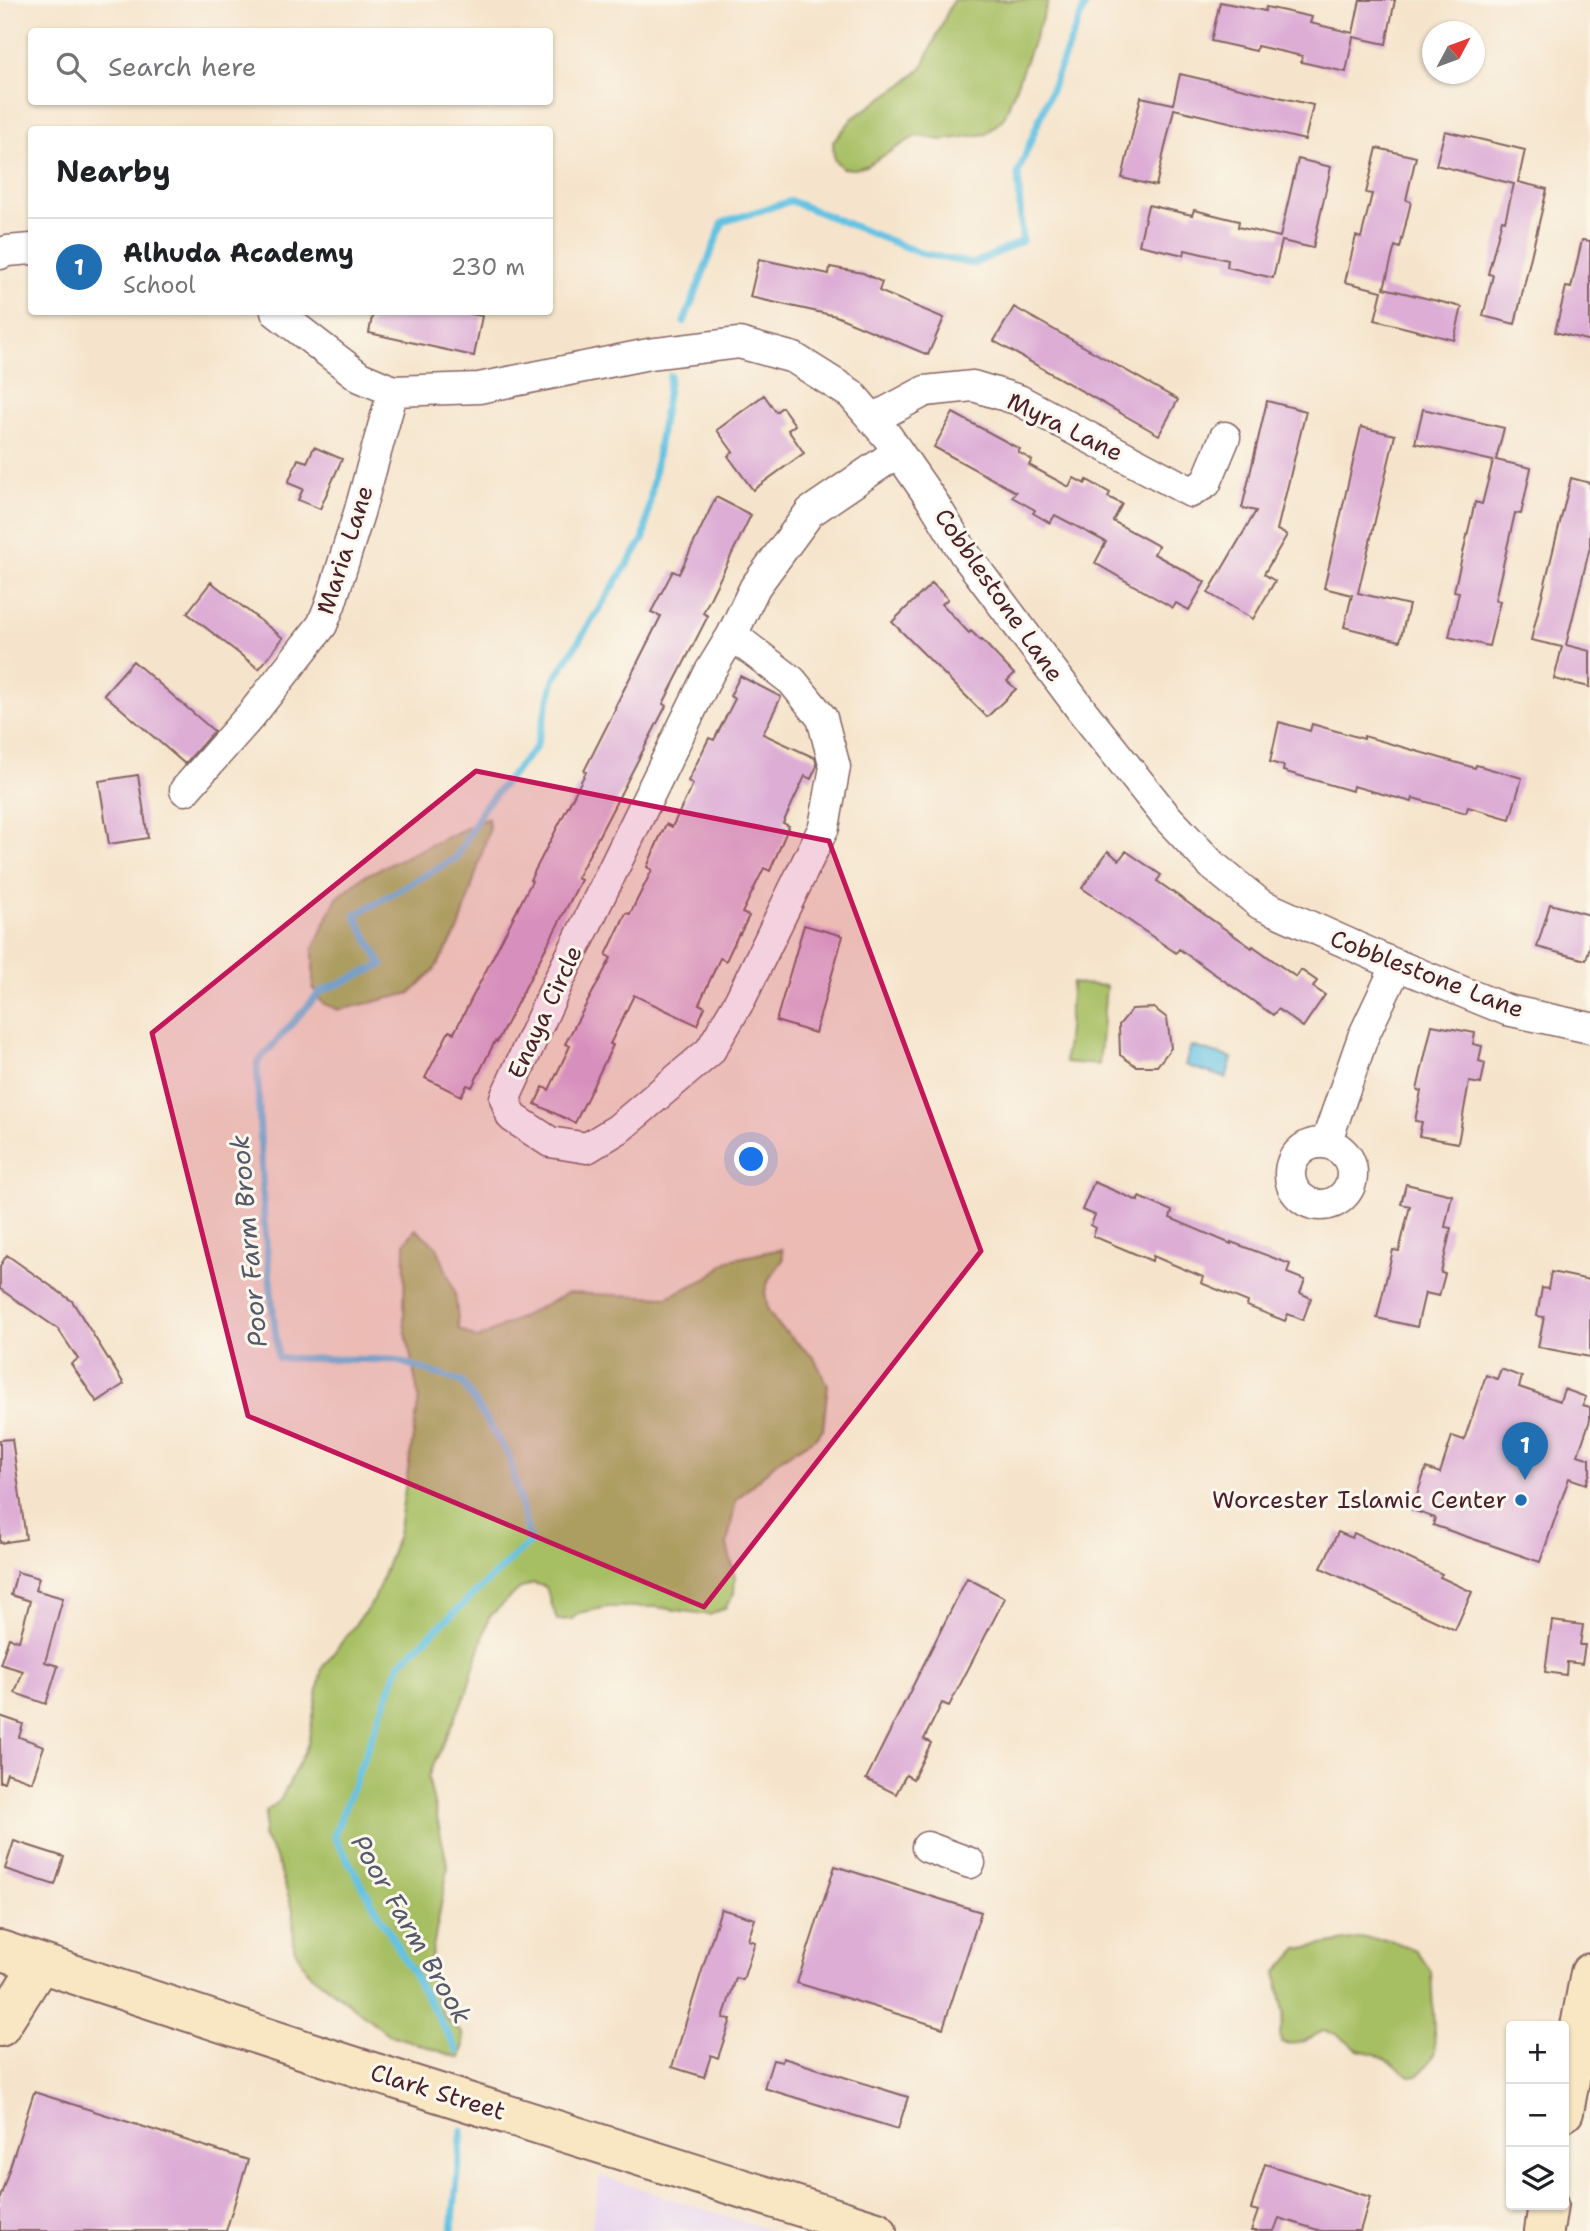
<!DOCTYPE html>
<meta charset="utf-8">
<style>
:root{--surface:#fff;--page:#f2f2f2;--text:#202124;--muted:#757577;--line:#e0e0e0;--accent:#1f6fb2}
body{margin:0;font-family:"Shantell Sans",sans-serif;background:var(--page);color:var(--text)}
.controls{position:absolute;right:21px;bottom:21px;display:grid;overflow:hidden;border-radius:7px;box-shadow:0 2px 5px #0004}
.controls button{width:63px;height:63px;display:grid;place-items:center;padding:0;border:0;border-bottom:2px solid var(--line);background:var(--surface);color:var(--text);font:35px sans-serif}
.compass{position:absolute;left:1422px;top:21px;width:63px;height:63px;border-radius:50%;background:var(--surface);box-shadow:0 2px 5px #0004;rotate:49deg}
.you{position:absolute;left:752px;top:1160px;width:24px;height:24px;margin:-18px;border:5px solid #fff;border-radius:50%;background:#1a73e8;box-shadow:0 0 0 10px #1a73e833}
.badge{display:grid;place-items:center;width:46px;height:46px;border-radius:50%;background:var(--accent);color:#fff;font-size:23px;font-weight:700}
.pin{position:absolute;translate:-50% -58px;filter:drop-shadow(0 2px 4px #0008)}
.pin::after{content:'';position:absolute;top:37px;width:24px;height:21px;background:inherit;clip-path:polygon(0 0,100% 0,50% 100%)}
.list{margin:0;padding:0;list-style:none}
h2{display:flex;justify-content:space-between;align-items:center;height:91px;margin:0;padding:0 28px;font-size:30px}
h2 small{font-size:23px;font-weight:400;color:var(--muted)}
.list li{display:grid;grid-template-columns:46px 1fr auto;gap:21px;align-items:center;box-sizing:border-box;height:98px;padding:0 28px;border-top:2px solid var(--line)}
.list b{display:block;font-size:26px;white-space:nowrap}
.list p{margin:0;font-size:23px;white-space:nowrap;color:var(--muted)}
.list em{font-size:23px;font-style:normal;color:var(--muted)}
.icon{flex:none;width:38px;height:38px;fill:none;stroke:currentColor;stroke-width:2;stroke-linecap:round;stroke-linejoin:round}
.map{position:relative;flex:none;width:1590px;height:2231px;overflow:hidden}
.search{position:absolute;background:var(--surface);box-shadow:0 2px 5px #0004;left:28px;top:28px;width:525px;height:77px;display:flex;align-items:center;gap:18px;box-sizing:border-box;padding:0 24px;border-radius:7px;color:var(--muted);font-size:26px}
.panel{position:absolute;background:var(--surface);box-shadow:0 2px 5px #0004;left:28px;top:126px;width:525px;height:189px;border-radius:7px}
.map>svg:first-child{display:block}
.built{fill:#e7d2ef}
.green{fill:#a7bf64;stroke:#786f48;stroke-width:2}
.water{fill:#65c2e3;stroke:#587087;stroke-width:2}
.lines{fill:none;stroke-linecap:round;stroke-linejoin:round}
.stream{stroke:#65c2e3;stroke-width:7}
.building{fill:#ddadd6}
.street-casing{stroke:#866463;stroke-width:33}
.secondary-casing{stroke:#866463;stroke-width:42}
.street{stroke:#fff;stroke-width:30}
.secondary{stroke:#f9e7c3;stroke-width:38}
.marked{fill:#c2185b;fill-opacity:0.2;stroke:#c2185b;stroke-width:5;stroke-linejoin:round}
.poi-dot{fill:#1f6fb2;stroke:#fbf7ec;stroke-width:2.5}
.labels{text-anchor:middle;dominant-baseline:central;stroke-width:6;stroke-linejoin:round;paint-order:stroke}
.street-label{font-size:24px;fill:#4a1f2b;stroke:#fbf7ec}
.poi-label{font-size:24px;fill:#4a1f2b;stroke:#fbf7ec;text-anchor:end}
.water-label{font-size:26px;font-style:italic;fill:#53586b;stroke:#fbf7ec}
</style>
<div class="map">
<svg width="1590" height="2231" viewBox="0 0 1590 2231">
<rect width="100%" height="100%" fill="#fbf7ec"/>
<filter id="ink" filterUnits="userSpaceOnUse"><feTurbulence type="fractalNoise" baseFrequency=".0143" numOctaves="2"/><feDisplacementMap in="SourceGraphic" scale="14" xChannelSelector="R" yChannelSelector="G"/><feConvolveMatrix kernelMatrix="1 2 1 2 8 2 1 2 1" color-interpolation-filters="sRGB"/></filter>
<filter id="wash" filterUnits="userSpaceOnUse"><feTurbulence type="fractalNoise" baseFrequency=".00686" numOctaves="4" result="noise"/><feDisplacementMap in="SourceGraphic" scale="28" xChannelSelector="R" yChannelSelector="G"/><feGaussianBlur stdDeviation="1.57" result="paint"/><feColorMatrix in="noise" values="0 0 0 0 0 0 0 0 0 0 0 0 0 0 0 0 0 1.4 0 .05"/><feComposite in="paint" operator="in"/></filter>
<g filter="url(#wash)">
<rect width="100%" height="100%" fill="#f5e4cb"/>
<path class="built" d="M 600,2176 L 773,2231 L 591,2231 Z"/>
<path class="green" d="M 953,0 L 1049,0 L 1004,118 L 986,134 L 943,140 L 916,136 L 866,166 L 854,169 L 842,168 L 834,159 L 833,142 L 853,118 L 903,84 L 922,68 Z
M 488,818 L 489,830 L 459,929 L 434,970 L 411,993 L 339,1010 L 322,1003 L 313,987 L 313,949 L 336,899 L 362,877 Z
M 1072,983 L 1106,986 L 1099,1065 L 1065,1062 Z
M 416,1229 L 437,1247 L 455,1293 L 459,1329 L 478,1339 L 568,1293 L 667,1297 L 706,1279 L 729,1260 L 782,1249 L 783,1260 L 769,1279 L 765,1292 L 768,1310 L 777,1324 L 814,1358 L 828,1385 L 823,1429 L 814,1439 L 780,1459 L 736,1500 L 727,1545 L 735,1577 L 734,1594 L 725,1608 L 710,1615 L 656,1607 L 608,1607 L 579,1613 L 572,1619 L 557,1620 L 546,1587 L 533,1583 L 519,1589 L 489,1617 L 466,1694 L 428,1777 L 448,1868 L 428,1974 L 444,2016 L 463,2034 L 464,2045 L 460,2058 L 388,2034 L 307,1971 L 294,1948 L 293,1910 L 276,1858 L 263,1837 L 266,1812 L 281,1799 L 308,1744 L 322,1668 L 374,1600 L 398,1535 L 419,1398 L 404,1323 L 405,1242 Z
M 1364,1938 L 1390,1940 L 1416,1950 L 1431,1971 L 1435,2052 L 1426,2067 L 1418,2075 L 1409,2076 L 1394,2064 L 1375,2054 L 1358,2050 L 1337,2034 L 1323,2031 C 1308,2039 1298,2047 1281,2042 L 1280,2034 L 1284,2013 L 1276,1973 L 1298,1949 Z"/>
<path class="water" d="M 1191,1046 L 1232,1058 L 1226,1078 L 1185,1065 Z"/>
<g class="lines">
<path class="stream" d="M 684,322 L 723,222 L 791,201 L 920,253 L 973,264 L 1022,241 L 1018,173 L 1087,0
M 457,2050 L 334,1836 L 400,1663 L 530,1542 L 509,1456 L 462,1382 L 395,1360 L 278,1358 L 264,1221 L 257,1063 L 320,992 L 382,965 L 355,915 L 456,858 L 484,807 L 536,747 L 554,680 L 644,538 L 670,376
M 452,2231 L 462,2130"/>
</g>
<g id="blocks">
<path class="building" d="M 1360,0 L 1395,0 L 1386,44 L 1353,37 L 1346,72 L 1301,62 L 1302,56 L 1257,46 L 1256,51 L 1211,41 L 1220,2 L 1265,11 L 1266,7 L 1312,17 L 1310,23 L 1353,33 Z
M 1180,74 L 1313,105 L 1305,140 L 1174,109 L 1156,186 L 1122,178 L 1141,97 L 1173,104 Z
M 1445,131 L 1525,150 L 1518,182 L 1547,189 L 1515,324 L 1483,316 L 1493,275 L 1488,274 L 1502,220 L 1505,221 L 1514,184 L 1436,165 Z
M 1377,148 L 1416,157 L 1406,200 L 1411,202 L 1400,248 L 1395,246 L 1384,288 L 1462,307 L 1454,340 L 1375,320 L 1382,291 L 1345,282 L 1356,236 L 1361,238 L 1372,194 L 1366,193 Z
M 1298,159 L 1331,167 L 1313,248 L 1282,241 L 1273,278 L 1227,267 L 1228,260 L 1185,250 L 1184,255 L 1139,245 L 1148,205 L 1192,215 L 1194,210 L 1239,221 L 1238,227 L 1280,237 Z
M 1582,240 L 1590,241 L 1590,341 L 1555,332 L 1566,287 L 1571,288 Z
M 759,259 L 829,274 L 830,267 L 863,273 L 882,282 L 879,291 L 944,318 L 928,355 L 836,316 L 750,297 Z
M 1014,307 L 1178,400 L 1159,435 L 994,341 Z
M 373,312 L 459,312 L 482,316 L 474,356 L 369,333 Z
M 764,395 L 776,412 L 782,407 L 795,425 L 788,430 L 804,453 L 753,490 L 728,456 L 733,452 L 717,430 Z
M 1267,401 L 1306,411 L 1277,530 L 1287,535 L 1264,574 L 1275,581 L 1253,619 L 1208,593 L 1256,511 L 1242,508 Z
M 1423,409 L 1504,428 L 1496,460 L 1531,468 L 1521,514 L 1515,513 L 1495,600 L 1500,601 L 1489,646 L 1449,637 L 1459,592 L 1454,591 L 1475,502 L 1482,504 L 1493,461 L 1415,443 Z
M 953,413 L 1020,449 L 1018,452 L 1032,460 L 1029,465 L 1069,487 L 1074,478 L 1085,484 L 1087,480 L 1110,493 L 1108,497 L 1122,504 L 1113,521 L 1158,546 L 1154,554 L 1205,582 L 1189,610 L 1176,603 L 1173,608 L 1095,563 L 1106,542 L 1055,515 L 1050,523 L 1033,513 L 1035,510 L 1012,497 L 1016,492 L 934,447 Z
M 1361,427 L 1395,435 L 1358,593 L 1409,605 L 1400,641 L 1344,627 L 1352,595 L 1324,588 Z
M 314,447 L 342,459 L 320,509 L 298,500 L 303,489 L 288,483 L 298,459 L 307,462 Z
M 1571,478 L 1590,483 L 1590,547 L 1566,645 L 1590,651 L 1590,687 L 1554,679 L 1562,647 L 1531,640 Z
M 716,497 L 751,515 L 703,613 L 708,616 L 663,704 L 666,706 L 577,878 L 581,880 L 497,1042 L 495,1041 L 472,1087 L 467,1085 L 461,1096 L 425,1078 L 449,1031 L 454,1033 L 532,881 L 530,880 L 586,772 L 584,771 L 616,708 L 615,707 L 661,616 L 651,612 L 673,571 L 679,574 Z
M 211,582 L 283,638 L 259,669 L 187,613 Z
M 932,583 L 948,599 L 942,604 L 969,633 L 971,631 L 981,641 L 982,640 L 1014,674 L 1007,681 L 1016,689 L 987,717 L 892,622 Z
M 133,661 L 214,731 L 185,764 L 104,694 Z
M 740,676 L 781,697 L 763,734 L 815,758 L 817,766 L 811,779 L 805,776 L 783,823 L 789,826 L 770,871 L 764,868 L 742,913 L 749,916 L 740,934 L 739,933 L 726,961 L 720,958 L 699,1004 L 705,1007 L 697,1025 L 634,995 L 610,1044 L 613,1045 L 575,1123 L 535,1104 L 543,1087 L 549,1090 L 570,1046 L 565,1044 L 611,958 L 606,955 L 626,913 L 630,914 L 652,870 L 647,867 L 658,841 L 666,824 L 672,827 L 693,784 L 688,781 L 709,738 L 714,740 L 735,699 L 730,696 Z
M 1279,722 L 1310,731 L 1312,724 L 1364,739 L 1364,736 L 1475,768 L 1476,765 L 1522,778 L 1510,819 L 1468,807 L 1466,813 L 1413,798 L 1412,802 L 1353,786 L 1352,791 L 1283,771 L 1284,766 L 1270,762 Z
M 138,775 L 148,838 L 109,844 L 99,781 Z
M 1108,851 L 1119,860 L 1126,851 L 1161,875 L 1157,881 L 1252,948 L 1253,946 L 1296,977 L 1301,970 L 1317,981 L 1313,987 L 1325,995 L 1303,1027 L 1278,1009 L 1273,1015 L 1179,949 L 1176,953 L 1082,888 Z
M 1550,904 L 1590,915 L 1590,946 L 1586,960 L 1537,947 Z
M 804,925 L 843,936 L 815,1033 L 776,1021 Z
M 1154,1008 L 1167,1018 L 1171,1048 L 1157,1066 L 1136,1066 L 1120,1055 L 1119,1025 L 1132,1009 Z
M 1432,1025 L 1475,1033 L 1473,1044 L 1482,1046 L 1479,1061 L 1485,1063 L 1481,1084 L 1469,1082 L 1458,1143 L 1419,1136 L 1422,1122 L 1415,1121 L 1421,1091 L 1417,1090 Z
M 1094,1182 L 1138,1201 L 1139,1197 L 1172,1211 L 1170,1218 L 1231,1244 L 1231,1242 L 1290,1264 L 1287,1273 L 1305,1280 L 1300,1293 L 1311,1298 L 1303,1320 L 1288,1314 L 1285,1321 L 1247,1306 L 1248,1302 L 1201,1283 L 1203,1277 L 1153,1256 L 1152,1261 L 1093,1236 L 1096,1228 L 1091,1225 L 1095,1215 L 1082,1210 Z
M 1406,1184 L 1452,1195 L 1445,1227 L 1451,1228 L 1441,1273 L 1445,1274 L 1439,1296 L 1425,1293 L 1417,1327 L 1377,1318 L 1393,1250 L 1399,1251 L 1410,1206 L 1401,1204 Z
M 7,1255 L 72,1301 L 124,1384 L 97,1402 L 71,1364 L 78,1359 L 58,1329 L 0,1289 L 0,1266 Z
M 1551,1272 L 1590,1280 L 1590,1357 L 1538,1347 L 1544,1317 L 1537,1316 L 1542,1288 L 1548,1289 Z
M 1501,1369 L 1522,1377 L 1519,1387 L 1560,1401 L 1564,1389 L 1586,1397 L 1583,1405 L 1590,1407 L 1590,1420 L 1578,1455 L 1590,1459 L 1590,1473 L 1586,1484 L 1569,1478 L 1540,1562 L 1433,1525 L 1435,1518 L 1412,1510 L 1426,1468 L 1440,1473 L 1452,1436 L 1464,1440 L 1486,1375 L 1497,1379 Z
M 12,1439 L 26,1539 L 0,1543 L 0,1440 Z
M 1338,1532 L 1352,1538 L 1354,1533 L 1442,1574 L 1440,1577 L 1472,1592 L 1455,1630 L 1321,1568 Z
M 17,1572 L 39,1578 L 35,1590 L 63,1598 L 45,1662 L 58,1666 L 46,1704 L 15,1693 L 23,1671 L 0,1664 L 9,1638 L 19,1641 L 30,1601 L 11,1595 Z
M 967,1578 L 1005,1598 L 949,1706 L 942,1703 L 924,1739 L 931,1743 L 913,1779 L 906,1775 L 896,1794 L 866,1779 Z
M 1552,1621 L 1583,1625 L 1580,1645 L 1585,1645 L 1582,1664 L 1567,1662 L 1566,1675 L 1545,1672 Z
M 0,1716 L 23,1724 L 19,1737 L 44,1746 L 32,1782 L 7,1773 L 4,1782 L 0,1782 Z
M 14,1841 L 64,1857 L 55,1885 L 5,1869 Z
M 835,1866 L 981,1912 L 943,2028 L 797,1983 Z
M 721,1909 L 755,1919 L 748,1940 L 755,1942 L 743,1980 L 736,1978 L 723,2018 L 731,2019 L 718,2058 L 711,2055 L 704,2077 L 672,2067 Z
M 783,2058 L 908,2097 L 898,2129 L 764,2088 L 773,2060 L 782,2062 Z
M 34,2092 L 248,2160 L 226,2231 L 0,2231 L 0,2198 Z
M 1265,2164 L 1370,2197 L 1360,2231 L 1321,2231 L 1279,2218 L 1274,2231 L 1251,2231 L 1258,2211 L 1251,2209 Z"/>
</g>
</g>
<g filter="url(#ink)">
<use href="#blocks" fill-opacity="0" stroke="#866463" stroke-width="2"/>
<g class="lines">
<g class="street-casing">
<path id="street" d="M 0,254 L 7,251 L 32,249
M 276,312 L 360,377 L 393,391 L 479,388 L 649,354 L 739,343 L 794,358 L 851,394 L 887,436 L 933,502 L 964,553 L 1083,712 L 1165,815 L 1212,865 L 1260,904 L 1385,960 L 1507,1010 L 1590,1028
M 873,419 L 925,391 L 973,386 L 1019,400 L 1191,492 L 1206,483 L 1225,437
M 732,635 L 792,681 L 822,718 L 835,767 L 824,827 L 740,1000 L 710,1051 L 618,1129 L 587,1148 L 550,1142 L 512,1117 L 505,1098 L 560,978 L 709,673 L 732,635 L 755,587 L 810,512 L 898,452
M 185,790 L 252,714 L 322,625 L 330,605 L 359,513 L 393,391
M 1326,1143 L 1363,1037 L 1397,965
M1290 1174a31 31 0 1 1 62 0a31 31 0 1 1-62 0Z
M 927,1847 L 970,1863"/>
</g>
<g class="secondary-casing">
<path id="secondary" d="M 0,1950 L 347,2064 L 877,2231
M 0,2027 L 40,1964
M 1564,2112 L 1590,1973
M 1544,2231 L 1548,2205"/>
</g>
<use href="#street" class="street"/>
<use href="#secondary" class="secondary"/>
</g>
</g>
<path class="marked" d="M 476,771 L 829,841 L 981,1251 L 704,1607 L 248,1416 L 152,1033 Z"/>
<circle class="poi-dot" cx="1521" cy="1500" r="7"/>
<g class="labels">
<g class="street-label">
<text transform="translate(1065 427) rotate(26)">Myra Lane</text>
<text transform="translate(345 550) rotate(-72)">Maria Lane</text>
<text transform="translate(999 595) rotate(55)">Cobblestone Lane</text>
<text transform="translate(1427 974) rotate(21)">Cobblestone Lane</text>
<text transform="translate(545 1012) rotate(-65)">Enaya Circle</text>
<text transform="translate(438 2092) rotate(17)">Clark Street</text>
</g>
<g class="poi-label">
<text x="1507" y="1500">Worcester Islamic Center</text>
</g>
<g class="water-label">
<text transform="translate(248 1241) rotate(-95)">Poor Farm Brook</text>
<text transform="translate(412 1929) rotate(60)">Poor Farm Brook</text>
</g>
</g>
</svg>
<div class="controls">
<button>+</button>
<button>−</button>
<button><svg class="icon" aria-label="layers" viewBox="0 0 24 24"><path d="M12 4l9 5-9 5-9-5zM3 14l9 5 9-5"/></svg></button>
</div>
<svg class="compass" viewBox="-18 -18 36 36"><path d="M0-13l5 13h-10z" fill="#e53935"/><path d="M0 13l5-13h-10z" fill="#757577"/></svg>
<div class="you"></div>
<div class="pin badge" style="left:1525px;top:1480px">1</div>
<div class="search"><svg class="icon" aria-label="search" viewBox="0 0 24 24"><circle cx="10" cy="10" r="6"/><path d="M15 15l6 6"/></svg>Search here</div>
<section class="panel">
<h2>Nearby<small></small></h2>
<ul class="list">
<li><span class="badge">1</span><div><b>Alhuda Academy</b><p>School</p></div><em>230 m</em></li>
</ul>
</section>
</div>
